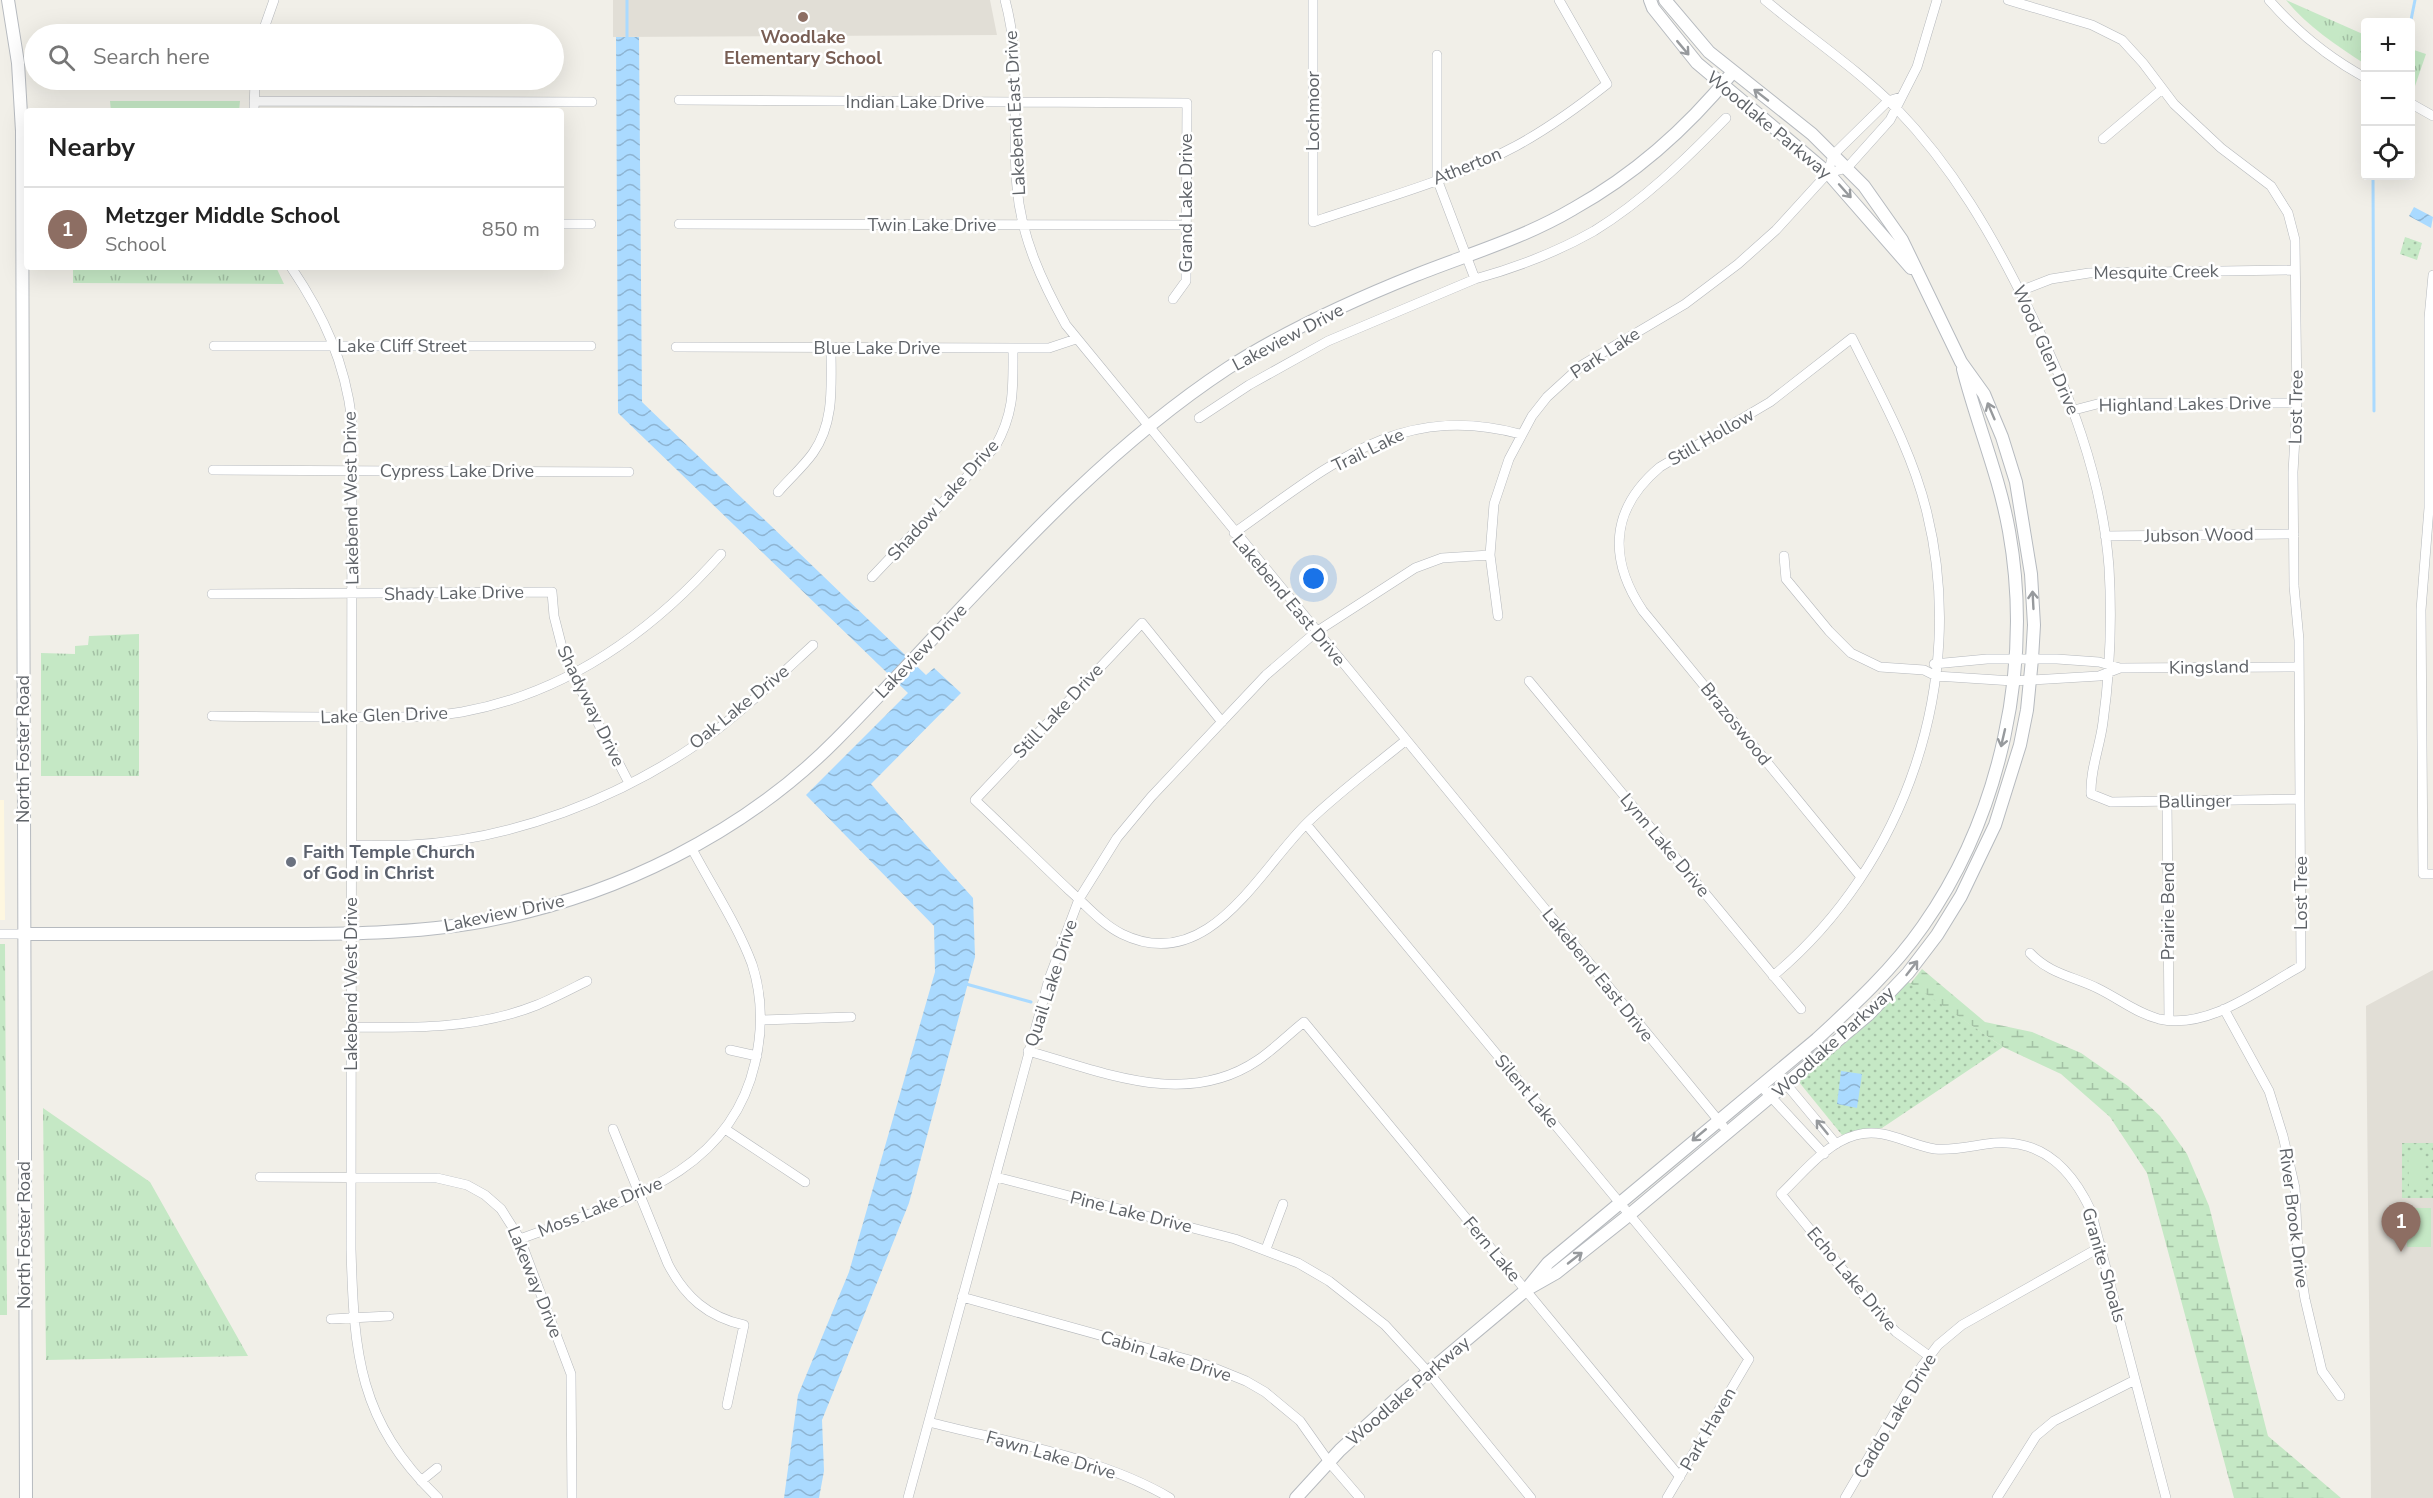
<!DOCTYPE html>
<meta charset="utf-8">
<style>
:root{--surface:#fff;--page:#f2f2f2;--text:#222;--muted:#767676;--line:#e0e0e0;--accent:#0b8043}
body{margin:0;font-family:"Nunito Sans",sans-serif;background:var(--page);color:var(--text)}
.controls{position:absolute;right:18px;top:18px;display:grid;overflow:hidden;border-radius:6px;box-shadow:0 6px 24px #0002}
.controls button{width:54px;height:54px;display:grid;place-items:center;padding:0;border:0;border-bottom:2px solid var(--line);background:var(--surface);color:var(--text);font:30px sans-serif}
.you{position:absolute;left:1314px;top:579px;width:21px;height:21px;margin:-15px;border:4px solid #fff;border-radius:50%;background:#1a73e8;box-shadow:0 0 0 9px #1a73e833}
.badge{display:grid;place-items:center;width:39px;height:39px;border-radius:50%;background:var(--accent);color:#fff;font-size:20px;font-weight:700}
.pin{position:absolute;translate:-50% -50px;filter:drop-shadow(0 2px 3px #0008)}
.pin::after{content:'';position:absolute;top:32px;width:21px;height:18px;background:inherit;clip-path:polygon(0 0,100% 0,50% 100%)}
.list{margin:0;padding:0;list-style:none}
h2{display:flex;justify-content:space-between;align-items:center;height:78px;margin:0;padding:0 24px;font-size:26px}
h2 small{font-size:20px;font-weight:400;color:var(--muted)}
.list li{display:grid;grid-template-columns:39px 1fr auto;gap:18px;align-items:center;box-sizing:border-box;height:84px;padding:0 24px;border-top:2px solid var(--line)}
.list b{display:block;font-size:22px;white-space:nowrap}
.list p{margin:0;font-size:20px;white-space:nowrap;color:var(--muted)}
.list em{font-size:20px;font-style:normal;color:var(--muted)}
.icon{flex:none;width:33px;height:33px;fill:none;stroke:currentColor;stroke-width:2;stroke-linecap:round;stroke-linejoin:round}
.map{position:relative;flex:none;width:2433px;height:1498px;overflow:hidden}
.search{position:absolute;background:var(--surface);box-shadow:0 6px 24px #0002;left:24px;top:24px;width:540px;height:66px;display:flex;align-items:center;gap:15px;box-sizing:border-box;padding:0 21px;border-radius:33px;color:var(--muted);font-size:22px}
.panel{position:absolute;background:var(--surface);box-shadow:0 6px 24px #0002;left:24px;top:108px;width:540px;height:162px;border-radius:6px}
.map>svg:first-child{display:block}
.commercial{fill:#fef7e0}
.education{fill:#e1ded6}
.grass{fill:url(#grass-tufts)}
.wetland{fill:url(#wetland-marsh)}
.park{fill:url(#park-dots)}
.pitch{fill:#c5e8c5}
.water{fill:url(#water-waves)}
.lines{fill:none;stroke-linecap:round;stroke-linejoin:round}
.stream{stroke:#aadaff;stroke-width:3}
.street-casing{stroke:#b5b8bc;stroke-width:10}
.secondary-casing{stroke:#b6babf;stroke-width:14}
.street{stroke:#fff;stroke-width:9}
.secondary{stroke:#fff;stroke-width:12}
.oneway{stroke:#979a9d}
.education-dot{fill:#8d6e63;stroke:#fff;stroke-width:2}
.worship-dot{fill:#6b7280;stroke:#fff;stroke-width:2}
.labels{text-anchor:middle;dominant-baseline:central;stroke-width:5;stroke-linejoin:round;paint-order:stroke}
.education-label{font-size:18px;font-weight:bold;fill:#785e54;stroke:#fff}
.street-label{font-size:18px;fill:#5f6368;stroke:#fff}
.worship-label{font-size:18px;font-weight:bold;fill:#5b616d;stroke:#fff;text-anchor:start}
</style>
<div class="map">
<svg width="2433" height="1498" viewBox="0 0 2433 1498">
<defs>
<pattern id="grass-tufts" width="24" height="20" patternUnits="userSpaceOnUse" patternTransform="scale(1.5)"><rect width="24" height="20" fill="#c5e8c5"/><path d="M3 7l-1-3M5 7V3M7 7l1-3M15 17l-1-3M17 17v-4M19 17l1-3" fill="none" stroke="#a3c0a4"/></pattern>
<pattern id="wetland-marsh" width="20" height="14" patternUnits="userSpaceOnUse" patternTransform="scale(1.5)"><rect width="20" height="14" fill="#c5e8c5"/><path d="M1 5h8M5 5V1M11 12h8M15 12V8" fill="none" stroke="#a3c0a4"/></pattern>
<pattern id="park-dots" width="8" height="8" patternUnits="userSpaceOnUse" patternTransform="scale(1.5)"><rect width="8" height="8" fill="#c5e8c5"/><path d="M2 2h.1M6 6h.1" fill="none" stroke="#a3c0a4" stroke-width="1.8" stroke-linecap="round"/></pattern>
<pattern id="water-waves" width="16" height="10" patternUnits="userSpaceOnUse" patternTransform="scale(1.5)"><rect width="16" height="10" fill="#aadaff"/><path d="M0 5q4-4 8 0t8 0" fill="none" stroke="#8eb4d2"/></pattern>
</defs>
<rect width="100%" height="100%" fill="#f1efe8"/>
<path class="commercial" d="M 0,800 L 4,800 L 5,920 L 0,920 Z"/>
<path class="education" d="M 613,0 L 990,0 L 997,35 L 613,37 Z
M 2433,970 L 2433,1498 L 2371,1498 L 2366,1006 Z"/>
<path class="grass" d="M 2286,0 L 2365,35 L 2365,64 C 2336,45 2308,27 2286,0 Z
M 2411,49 L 2426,54 L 2414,89 L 2411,87 Z
M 110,101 L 240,101 L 239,111 L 111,111 Z
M 73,267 L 276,267 L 284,284 L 73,283 Z
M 139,634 L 139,776 L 41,776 L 41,653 L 75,654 L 75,646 L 88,645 L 89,636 Z
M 0,944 L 5,944 L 7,1315 L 0,1315 Z
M 43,1108 L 150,1182 L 248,1356 L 46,1360 Z"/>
<path class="wetland" d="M 1922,969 L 1985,1022 L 2032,1032 L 2081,1053 L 2128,1086 L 2160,1116 L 2187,1154 L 2209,1206 L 2268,1436 L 2341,1498 L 2234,1498 L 2147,1173 L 2110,1117 L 2061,1074 L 2003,1047 L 1910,984 Z"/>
<path class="park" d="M 2405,237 L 2422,243 L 2417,260 L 2400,254 Z
M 1907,981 L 2003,1047 L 1882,1128 L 1858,1130 L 1842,1135 L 1799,1082 L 1872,1020 Z
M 2402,1143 L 2433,1143 L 2433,1198 L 2402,1198 Z"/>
<path class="pitch" d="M 2408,1153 L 2425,1153 L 2425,1189 L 2409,1189 Z
M 2407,1208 L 2431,1208 L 2431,1247 L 2407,1247 Z"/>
<path class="water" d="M 616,37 L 639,37 L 642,402 L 926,675 L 934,668 L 961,693 L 871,784 L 973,898 L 975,957 L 909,1203 L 822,1420 L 824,1471 L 819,1498 L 784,1498 L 798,1395 L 849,1272 L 935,972 L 934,926 L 806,795 L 908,693 L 618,413 Z
M 2414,207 L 2433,217 L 2431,228 L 2409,216 Z
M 1841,1071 L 1862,1074 L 1857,1108 L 1837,1104 Z"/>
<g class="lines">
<path class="stream" d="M 627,0 L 627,39
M 2410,25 L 2415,0
M 2373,176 L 2374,411
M 966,984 L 1031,1002"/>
<g class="street-casing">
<path id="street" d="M 1005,0 C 1022,61 1011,125 1017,187 C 1021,237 1042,282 1066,325 L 1723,1126
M 1313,0 L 1313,222 C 1380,199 1453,180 1516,146 C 1549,128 1578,107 1607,84 L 1559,0
M 1765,0 C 1809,37 1855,67 1896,108 C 1953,167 1993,236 2029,310 C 2069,391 2102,476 2109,567 C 2112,618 2110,672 2103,722 C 2100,747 2090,769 2091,794 L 2111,802 L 2299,799
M 2008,0 L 2092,25 L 2122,40 L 2143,63 L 2174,104 L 2221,148 L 2271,186 L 2288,213 L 2295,240 L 2297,403 L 2293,472 L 2294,586 L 2299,640 L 2301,966 C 2259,989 2209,1030 2159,1019 C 2136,1013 2118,998 2097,988 C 2072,976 2050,974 2030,953
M 2269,0 C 2297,32 2329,58 2366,78
M 262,34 L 274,0
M 1437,55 L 1437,179 L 1475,279 C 1515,268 1557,252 1594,231 C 1643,201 1686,159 1726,118
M 679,100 L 1187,103 L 1186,281 L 1173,299
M 254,101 L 592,102
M 2410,103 L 2433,116
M 254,111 L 255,80
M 2103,139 L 2161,90
M 1828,173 L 1847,168 L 1890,120 L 1917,67 L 1937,0
M 561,224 L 591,224
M 679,224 L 1185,225
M 291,267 C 324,316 345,362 352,421 L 351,1249 C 354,1354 358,1421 438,1498
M 2433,275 L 2429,318 L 2429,508 L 2421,610 L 2423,874 L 2433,874
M 2020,291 L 2051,279 L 2089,273 L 2295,270
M 214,346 L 591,346
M 676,347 L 1049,348 L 1076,339
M 2074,410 L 2101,403 L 2297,403
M 1199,418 L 1249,385 L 1328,341 L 1475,279
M 213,470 L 629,472
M 778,492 C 789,479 803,467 813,453 C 835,422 831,384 831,348
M 1234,533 C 1328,467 1398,401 1520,434
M 2105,536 L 2294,534
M 1784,556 L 1786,579 L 1829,631 L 1851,653 L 1880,667 L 1924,670 L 1936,676 L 2013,681 L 2099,676 L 2120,668
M 872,577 L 995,447 C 1015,412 1013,387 1013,348
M 212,594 L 552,592 L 554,616 L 565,659 L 629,783
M 1498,616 L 1490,555 L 1494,504 L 1509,459 L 1532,416 L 1547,397 L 1582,365 L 1685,304 L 1738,264 L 1776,230 L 1828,173 L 1833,155 L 1888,101 L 1901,97
M 1934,664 L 1987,659 L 2057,659 L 2099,662 L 2120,668 L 2299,667
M 1529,681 L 1801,1009
M 212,716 C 261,717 309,717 358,717 C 393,717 428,718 462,712 C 567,693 651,633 721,554
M 1222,722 L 1142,623 L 975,800 C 1007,830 1038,861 1070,891 C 1087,906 1102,924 1122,934 C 1208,976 1258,871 1308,822 C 1338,793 1373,767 1405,741
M 2167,801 L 2169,1020
M 1306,824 L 1749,1359 L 1667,1498
M 351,845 C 371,845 391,846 410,845 C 513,840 620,798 703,740 C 742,712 777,678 813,645
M 0,934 L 24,934
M 1773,976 C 1906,865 1968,681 1927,513 C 1912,450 1880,395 1852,338 L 1770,402 L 1660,467 C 1610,509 1608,559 1643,611 L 1861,877
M 2224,1009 L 2269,1091 L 2283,1136 L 2295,1188 L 2298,1255 L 2305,1299 L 2322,1371 L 2340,1396
M 762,1020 L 851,1017
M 351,1027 C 414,1028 477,1029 537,1005 C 554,998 571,989 587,981
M 730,1050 L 757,1056
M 1028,1051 C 1103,1072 1186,1109 1258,1060 C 1274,1049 1289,1034 1304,1022 L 1680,1477
M 1776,1072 L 1836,1144
M 1760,1085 L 1824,1154
M 613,1129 L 668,1264 C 685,1297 708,1317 744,1325 L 727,1405
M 725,1129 L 805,1182
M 260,1177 L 437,1178 L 467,1185 L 485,1195 L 501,1209 L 520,1239 L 571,1374 L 572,1498
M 996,1177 L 1235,1239 L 1298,1263 L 1329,1281 L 1385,1325 L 1429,1373 L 1531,1498
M 520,1239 C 616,1203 729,1178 755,1063 C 763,1029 763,998 752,964 C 737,924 711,885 691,847
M 1266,1249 L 1283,1204
M 962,1297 L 1204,1364 L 1246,1381 L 1265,1392 L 1300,1421 L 1329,1462 L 1360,1498
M 331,1319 L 389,1316
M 1929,1356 L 1896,1332 L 1880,1315 L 1781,1194 C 1802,1174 1826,1143 1856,1135 C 1885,1127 1908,1145 1935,1149 C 1955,1151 1975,1145 1994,1143 C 2043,1139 2072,1170 2091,1211 L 2166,1498
M 929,1422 C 1006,1442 1101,1457 1170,1498
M 421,1481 L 437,1468
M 908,1498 L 1049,979 L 1079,899 L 1117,838 L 1151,797 L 1266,675 L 1316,632 L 1415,568 L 1442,558 L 1490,555
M 1845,1498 L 1922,1366 L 1938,1345 L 1962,1325 L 2102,1246
M 1997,1498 L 2036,1436 L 2054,1421 L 2135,1380"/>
</g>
<g class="secondary-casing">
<path id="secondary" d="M 8,0 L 18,63 L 22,131 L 26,1498
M 1650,0 L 1653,8 L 1697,63 L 1828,173 L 1911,268
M 24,934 C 101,934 178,934 255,934 C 331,934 409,935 485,921 C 614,897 743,834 836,740 C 963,612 1076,468 1228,368 C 1287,330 1351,301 1416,275 C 1469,254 1524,238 1573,209 C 1634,175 1688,127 1732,73
M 1530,1285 L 1548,1263 L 1817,1039 C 1855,1004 1893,969 1923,926 C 2001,815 2033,665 2009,531 C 1999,475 1977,424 1963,369
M 1296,1498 L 1340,1450 L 1396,1399 L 1526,1290 L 1556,1273 L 1629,1215 L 1868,1015 L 1908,973 L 1937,935 L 1961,896 L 1995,825 L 2020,745 L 2027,710 L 2032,659 L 2034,625 L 2031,574 L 2016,482 L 2002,437 L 1984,394 L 1961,362 L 1902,240 L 1864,186 L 1812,134 L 1709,52 L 1665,0"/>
</g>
<use href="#street" class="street"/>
<use href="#secondary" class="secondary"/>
</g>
<defs><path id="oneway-shaft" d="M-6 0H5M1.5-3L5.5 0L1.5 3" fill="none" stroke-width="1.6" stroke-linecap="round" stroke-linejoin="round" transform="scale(1.5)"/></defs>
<g class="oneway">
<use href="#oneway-shaft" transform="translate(1683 48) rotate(50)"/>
<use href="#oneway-shaft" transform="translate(1761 95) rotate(-142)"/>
<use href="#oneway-shaft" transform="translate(1845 191) rotate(48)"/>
<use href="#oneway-shaft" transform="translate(1991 411) rotate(-113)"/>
<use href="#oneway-shaft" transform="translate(2033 600) rotate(-93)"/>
<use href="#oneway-shaft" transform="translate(2003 738) rotate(103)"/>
<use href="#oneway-shaft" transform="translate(1912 968) rotate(-52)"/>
<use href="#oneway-shaft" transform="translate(1822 1127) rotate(-129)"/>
<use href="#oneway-shaft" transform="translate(1699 1135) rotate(140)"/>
<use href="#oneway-shaft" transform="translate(1575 1258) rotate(-38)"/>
</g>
<circle class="education-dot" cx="803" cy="17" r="6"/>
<circle class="worship-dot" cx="291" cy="862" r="6"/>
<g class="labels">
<g class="education-label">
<text x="803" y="37">Woodlake<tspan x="803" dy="21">Elementary School</tspan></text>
</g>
<g class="street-label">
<text x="915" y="102">Indian Lake Drive</text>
<text transform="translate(1313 111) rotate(-90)">Lochmoor</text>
<text transform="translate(1015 113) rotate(-93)">Lakebend East Drive</text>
<text transform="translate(1769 125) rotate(40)">Woodlake Parkway</text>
<text transform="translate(1467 166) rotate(-22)">Atherton</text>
<text transform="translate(1186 203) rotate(-90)">Grand Lake Drive</text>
<text x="932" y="225">Twin Lake Drive</text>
<text transform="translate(2156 272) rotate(-1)">Mesquite Creek</text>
<text transform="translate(1288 337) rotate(-28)">Lakeview Drive</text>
<text x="402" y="346">Lake Cliff Street</text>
<text x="877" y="348">Blue Lake Drive</text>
<text transform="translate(2046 350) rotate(66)">Wood Glen Drive</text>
<text transform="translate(1605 353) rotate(-33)">Park Lake</text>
<text transform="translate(2185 404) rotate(-1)">Highland Lakes Drive</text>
<text transform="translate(2296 407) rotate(-89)">Lost Tree</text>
<text transform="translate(1711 437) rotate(-30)">Still Hollow</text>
<text transform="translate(1368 450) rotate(-26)">Trail Lake</text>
<text x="457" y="471">Cypress Lake Drive</text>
<text transform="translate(351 498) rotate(-91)">Lakebend West Drive</text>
<text transform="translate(943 500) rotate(-48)">Shadow Lake Drive</text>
<text transform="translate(2199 535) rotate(-1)">Jubson Wood</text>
<text transform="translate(454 593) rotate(-1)">Shady Lake Drive</text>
<text transform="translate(1289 600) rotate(50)">Lakebend East Drive</text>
<text transform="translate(921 651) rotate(-46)">Lakeview Drive</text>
<text transform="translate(2209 667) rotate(-1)">Kingsland</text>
<text transform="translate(591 706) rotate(64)">Shadyway Drive</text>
<text transform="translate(739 707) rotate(-39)">Oak Lake Drive</text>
<text transform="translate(1058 711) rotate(-47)">Still Lake Drive</text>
<text transform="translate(384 715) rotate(-2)">Lake Glen Drive</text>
<text transform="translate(1736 724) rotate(51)">Brazoswood</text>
<text transform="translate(23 749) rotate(-90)">North Foster Road</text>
<text transform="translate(2195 801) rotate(-1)">Ballinger</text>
<text transform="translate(1665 845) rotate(50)">Lynn Lake Drive</text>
<text transform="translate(2301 893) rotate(-90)">Lost Tree</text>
<text transform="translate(2168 911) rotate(-90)">Prairie Bend</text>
<text transform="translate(504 913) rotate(-12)">Lakeview Drive</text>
<text transform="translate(1598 975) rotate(51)">Lakebend East Drive</text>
<text transform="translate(1051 983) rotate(-72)">Quail Lake Drive</text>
<text transform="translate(351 984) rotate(-90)">Lakebend West Drive</text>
<text transform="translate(1833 1042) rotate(-42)">Woodlake Parkway</text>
<text transform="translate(1527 1091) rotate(50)">Silent Lake</text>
<text transform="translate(600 1207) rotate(-22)">Moss Lake Drive</text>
<text transform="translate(1131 1212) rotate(14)">Pine Lake Drive</text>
<text transform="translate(2294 1218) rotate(83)">River Brook Drive</text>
<text transform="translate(24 1235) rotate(-90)">North Foster Road</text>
<text transform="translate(1492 1249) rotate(50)">Fern Lake</text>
<text transform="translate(2104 1265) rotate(74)">Granite Shoals</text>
<text transform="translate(1852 1279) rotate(50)">Echo Lake Drive</text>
<text transform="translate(535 1282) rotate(68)">Lakeway Drive</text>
<text transform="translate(1166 1356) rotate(17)">Cabin Lake Drive</text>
<text transform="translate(1408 1391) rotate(-41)">Woodlake Parkway</text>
<text transform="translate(1895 1416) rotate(-59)">Caddo Lake Drive</text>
<text transform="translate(1708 1429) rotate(-60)">Park Haven</text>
<text transform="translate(1051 1455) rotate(16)">Fawn Lake Drive</text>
</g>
<g class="worship-label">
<text x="303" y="852">Faith Temple Church<tspan x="303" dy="21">of God in Christ</tspan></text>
</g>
</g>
</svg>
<div class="controls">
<button>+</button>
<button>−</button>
<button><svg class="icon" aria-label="locate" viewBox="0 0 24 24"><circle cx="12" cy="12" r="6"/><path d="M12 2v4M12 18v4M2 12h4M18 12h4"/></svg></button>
</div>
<div class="you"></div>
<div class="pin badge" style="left:2401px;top:1252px;background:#8d6e63">1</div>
<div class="search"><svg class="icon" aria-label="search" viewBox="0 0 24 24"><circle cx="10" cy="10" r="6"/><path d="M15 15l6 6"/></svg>Search here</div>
<section class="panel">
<h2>Nearby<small></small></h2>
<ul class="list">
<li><span class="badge" style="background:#8d6e63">1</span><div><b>Metzger Middle School</b><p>School</p></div><em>850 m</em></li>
</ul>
</section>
</div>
